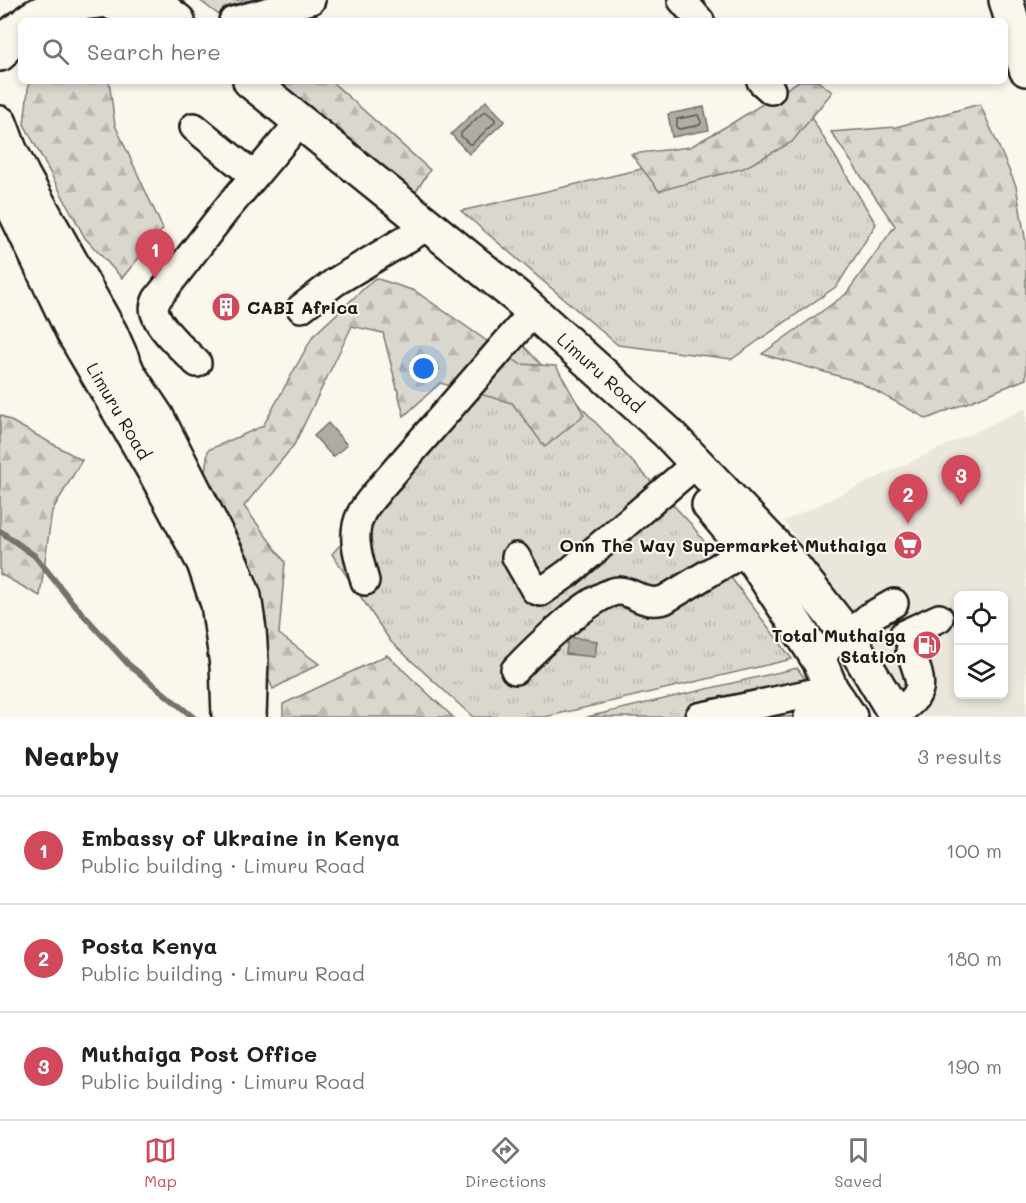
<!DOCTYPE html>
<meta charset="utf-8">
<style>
:root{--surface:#fff;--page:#f2f2f2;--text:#202124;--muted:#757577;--line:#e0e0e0;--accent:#d1495b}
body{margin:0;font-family:Mali,sans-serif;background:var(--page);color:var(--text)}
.controls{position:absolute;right:18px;bottom:18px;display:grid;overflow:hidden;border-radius:9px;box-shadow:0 3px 9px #0003}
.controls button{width:54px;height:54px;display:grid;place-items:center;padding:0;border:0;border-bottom:2px solid var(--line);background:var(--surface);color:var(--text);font:30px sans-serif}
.you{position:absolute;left:424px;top:369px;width:21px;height:21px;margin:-15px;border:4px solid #fff;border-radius:50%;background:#1a73e8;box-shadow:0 0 0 9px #1a73e833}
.badge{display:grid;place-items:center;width:39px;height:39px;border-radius:50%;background:var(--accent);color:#fff;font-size:20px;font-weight:700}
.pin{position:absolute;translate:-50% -50px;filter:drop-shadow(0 2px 3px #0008)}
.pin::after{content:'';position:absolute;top:32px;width:21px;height:18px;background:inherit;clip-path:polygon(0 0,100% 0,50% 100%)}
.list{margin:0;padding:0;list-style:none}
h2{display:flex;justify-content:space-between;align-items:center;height:78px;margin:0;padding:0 24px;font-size:26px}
h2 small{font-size:20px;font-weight:400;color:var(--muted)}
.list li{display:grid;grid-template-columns:39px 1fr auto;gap:18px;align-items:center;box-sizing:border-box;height:108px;padding:0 24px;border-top:2px solid var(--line)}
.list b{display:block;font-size:22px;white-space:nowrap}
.list p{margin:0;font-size:20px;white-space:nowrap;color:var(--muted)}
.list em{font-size:20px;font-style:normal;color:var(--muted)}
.icon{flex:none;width:33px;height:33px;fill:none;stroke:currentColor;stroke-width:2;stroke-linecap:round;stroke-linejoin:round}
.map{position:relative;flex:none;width:1026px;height:717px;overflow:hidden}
.search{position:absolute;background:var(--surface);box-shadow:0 3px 9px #0003;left:18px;right:18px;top:18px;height:66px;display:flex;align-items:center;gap:15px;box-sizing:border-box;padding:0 21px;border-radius:9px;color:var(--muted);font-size:22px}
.sheet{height:402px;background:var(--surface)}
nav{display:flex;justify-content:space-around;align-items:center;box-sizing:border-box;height:84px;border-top:2px solid var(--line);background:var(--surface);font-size:16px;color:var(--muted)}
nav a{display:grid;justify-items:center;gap:3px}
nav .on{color:var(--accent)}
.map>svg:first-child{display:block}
.built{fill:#eae6dc;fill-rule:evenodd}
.grass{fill:url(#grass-tufts);stroke:#7b7a75;stroke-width:1.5}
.forest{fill:url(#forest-firs);stroke:#7b7a75;stroke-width:1.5}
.water{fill:#afaca5;stroke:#74726e;stroke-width:1.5}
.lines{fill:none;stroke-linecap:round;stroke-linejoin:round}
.shore{stroke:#575653;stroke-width:1.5}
.stream{stroke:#74726e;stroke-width:6}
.minor-casing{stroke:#1c1c1c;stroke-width:32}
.major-casing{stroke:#1c1c1c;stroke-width:38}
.minor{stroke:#fbf7ec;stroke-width:27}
.major{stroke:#fbf7ec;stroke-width:33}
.labels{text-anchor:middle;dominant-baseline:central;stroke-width:4.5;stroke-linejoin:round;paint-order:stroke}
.poi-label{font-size:18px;font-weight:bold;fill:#1c1c1c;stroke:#fbf7ec;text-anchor:end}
.street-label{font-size:18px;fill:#1c1c1c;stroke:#fbf7ec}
</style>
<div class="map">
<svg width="1026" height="717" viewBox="0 0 1026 717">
<defs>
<pattern id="grass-tufts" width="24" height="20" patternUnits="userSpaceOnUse" patternTransform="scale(1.5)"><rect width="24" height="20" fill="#dad7ce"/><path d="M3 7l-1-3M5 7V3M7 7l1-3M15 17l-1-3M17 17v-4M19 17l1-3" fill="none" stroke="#bab8b0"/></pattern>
<pattern id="forest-firs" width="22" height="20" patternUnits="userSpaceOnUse" patternTransform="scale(1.5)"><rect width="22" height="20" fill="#dad7ce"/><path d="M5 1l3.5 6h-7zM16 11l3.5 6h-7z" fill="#bab8b0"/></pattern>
</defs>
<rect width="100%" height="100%" fill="#fbf7ec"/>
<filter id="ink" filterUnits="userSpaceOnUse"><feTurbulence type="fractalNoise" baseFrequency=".0167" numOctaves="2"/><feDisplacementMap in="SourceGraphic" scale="12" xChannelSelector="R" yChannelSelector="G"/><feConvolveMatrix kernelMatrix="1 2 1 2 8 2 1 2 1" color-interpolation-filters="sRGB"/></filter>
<g filter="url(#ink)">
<path class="built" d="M 1026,408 L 1026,717 L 922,717 L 784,521 ZM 958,596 L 1004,596 L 1004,694 L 958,694 Z"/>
<path class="grass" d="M 797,94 L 876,224 L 837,286 L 732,359 L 618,345 L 461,211 L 710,153 Z
M 520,342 L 691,524 L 792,659 L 545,717 L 473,717 L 391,642 L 332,554 Z
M 797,668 L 834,717 L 587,717 Z"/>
<path class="forest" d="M 199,0 L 316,0 L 304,21 L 227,21 Z
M 29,81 L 109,81 L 115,125 L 163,229 L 122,278 L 85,238 L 24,124 Z
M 273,81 L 331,81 L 430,170 L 411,199 L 345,136 Z
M 799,81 L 818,81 L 832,92 L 792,142 L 744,168 L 659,191 L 631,154 L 690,147 L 734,122 Z
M 980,104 L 1016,186 L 1026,243 L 1026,379 L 927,419 L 859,382 L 762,354 L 846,294 L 895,226 L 831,132 L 896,127 Z
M 375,278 L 415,291 L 520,364 L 556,366 L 584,415 L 545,447 L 512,403 L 440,383 L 404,416 L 383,333 L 352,326 L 294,445 L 244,506 L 285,562 L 279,634 L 319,664 L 273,689 L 198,524 L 208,450 L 263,426 L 313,336 Z
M 0,415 L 82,460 L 52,511 L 40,596 L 0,574 Z
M 387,655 L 453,717 L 283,717 L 283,704 Z"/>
<path class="water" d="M 486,101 L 505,121 L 469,154 L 451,134 Z
M 704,107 L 709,130 L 672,137 L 668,114 Z
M 328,423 L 347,445 L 333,457 L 314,436 Z
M 568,637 L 597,641 L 595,657 L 566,654 Z"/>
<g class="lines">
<path class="shore" d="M 485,111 L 495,119 L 495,122 L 472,144 L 469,144 L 461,136 L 461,133 Z
M 698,115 L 701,122 L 700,125 L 680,129 L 677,128 L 677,119 Z"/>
<path class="stream" d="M 0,531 L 35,556 L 72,602 L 128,664 L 193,717"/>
<g class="minor-casing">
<path id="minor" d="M 682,0 L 700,21
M 233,21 L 311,0
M 761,81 L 771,90
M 194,127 L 254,176
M 301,308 L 335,282 L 418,232
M 197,363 C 185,351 160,330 155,313 C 153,308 155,303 157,299 L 225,211 L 294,129
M 516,557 L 535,590 L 541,592 L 568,573 L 684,474
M 365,581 C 359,559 350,536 361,514 C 365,505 375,495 381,487 L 527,319
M 904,634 L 939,618
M 820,662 L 828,648 L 838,640 L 848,636 L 869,617 L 894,603
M 515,670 C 533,651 594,591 619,591 C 630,591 639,600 650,601 C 654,602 659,601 664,600 L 747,550
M 895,714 C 927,693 923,685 910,651
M 699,717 L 831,689
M 808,717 L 845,710"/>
</g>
<g class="major-casing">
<g id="major">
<path d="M 107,0 L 149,21"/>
<path d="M 151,0 L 178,21"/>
<path d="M 1006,0 L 1026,69"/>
<path d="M 28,21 C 49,5 83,3 107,0"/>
<path d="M 0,54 L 13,33 L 21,27"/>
<path id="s1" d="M 250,81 L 517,297 L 667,432 L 786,557 L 848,636 L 897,717"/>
<path d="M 0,123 L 10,150 L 23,176 L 110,332 L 129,375 L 157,417 L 232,565 L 244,596 L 249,630 L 251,659 L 249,717"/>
<path id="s2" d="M 0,180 L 74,334 L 156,474 L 204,563 L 218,604 L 227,665 L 229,715"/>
<path d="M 709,505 L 747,550 L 792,618 L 820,662 L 831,689 L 850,717"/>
</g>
</g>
<use href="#minor" class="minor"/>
<use href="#major" class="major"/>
</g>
</g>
<defs>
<g id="building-disc" transform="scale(1.5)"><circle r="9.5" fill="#d1495b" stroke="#fbf7ec"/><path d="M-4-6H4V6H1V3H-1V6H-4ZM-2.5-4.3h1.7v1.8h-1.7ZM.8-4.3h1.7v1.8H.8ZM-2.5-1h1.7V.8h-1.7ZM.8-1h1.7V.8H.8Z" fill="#fff"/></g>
<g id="supermarket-disc" transform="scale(1.5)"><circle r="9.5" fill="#d1495b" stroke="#fbf7ec"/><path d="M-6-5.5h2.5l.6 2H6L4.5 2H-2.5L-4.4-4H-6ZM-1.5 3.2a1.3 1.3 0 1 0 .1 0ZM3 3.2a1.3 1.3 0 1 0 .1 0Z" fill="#fff"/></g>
<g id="fuel-disc" transform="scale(1.5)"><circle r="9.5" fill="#d1495b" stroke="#fbf7ec"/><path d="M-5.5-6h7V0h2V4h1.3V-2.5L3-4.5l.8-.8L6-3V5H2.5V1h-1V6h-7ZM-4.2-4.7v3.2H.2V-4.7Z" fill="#fff"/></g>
</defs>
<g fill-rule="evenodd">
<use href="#building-disc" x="226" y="307"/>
<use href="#supermarket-disc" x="908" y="545"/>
<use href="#fuel-disc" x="927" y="645"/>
</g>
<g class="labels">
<g class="poi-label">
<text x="247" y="307" text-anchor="start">CABI Africa</text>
<text x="887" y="545">Onn The Way Supermarket Muthaiga</text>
<text x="906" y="635">Total Muthaiga<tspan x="906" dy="21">Station</tspan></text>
</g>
<g class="street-label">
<text stroke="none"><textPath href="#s1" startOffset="456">Limuru Road</textPath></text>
<text stroke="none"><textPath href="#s2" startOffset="260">Limuru Road</textPath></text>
</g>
</g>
</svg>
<div class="controls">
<button><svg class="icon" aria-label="locate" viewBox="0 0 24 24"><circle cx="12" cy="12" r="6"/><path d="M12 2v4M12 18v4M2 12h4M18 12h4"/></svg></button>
<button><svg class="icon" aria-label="layers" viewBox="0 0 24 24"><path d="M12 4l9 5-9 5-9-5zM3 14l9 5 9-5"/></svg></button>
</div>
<div class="you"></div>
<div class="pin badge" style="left:155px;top:279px">1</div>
<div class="pin badge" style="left:908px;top:524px">2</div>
<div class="pin badge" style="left:961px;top:505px">3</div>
<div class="search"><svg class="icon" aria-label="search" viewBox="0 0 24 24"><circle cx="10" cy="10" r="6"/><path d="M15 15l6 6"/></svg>Search here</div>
</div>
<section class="sheet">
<h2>Nearby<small>3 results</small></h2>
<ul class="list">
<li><span class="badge">1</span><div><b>Embassy of Ukraine in Kenya</b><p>Public building · Limuru Road</p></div><em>100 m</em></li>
<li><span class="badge">2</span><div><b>Posta Kenya</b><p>Public building · Limuru Road</p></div><em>180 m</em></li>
<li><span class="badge">3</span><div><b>Muthaiga Post Office</b><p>Public building · Limuru Road</p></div><em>190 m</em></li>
</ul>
</section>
<nav>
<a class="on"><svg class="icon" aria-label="map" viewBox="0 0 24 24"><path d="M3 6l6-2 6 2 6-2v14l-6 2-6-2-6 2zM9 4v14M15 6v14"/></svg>Map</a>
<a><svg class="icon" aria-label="directions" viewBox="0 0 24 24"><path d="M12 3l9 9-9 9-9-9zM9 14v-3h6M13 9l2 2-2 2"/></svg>Directions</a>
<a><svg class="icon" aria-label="saved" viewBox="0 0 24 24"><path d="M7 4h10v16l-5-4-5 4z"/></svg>Saved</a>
</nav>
